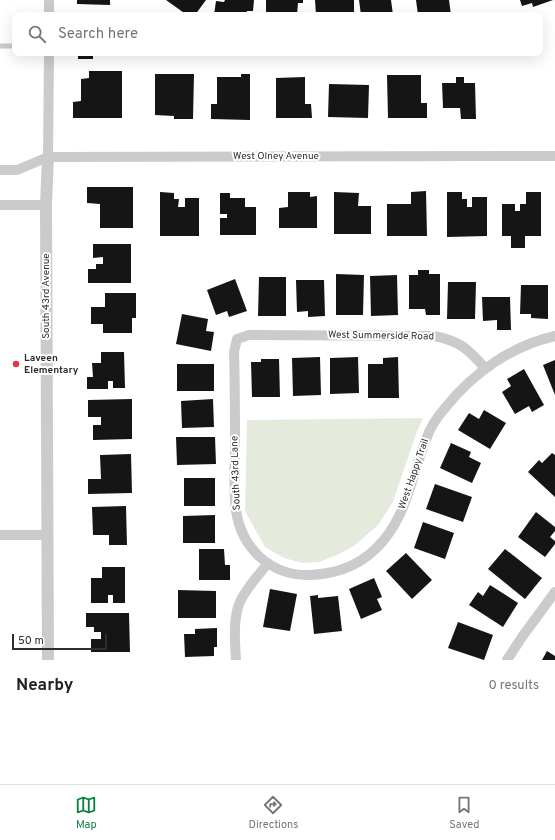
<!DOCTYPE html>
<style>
:root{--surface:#fff;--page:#f2f2f2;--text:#222;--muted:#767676;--line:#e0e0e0;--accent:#0b8043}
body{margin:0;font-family:Overpass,sans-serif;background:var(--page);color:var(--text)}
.scale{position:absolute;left:12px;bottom:10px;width:95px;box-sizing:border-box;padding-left:4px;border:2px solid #2e2e2e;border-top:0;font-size:11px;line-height:14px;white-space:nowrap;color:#2e2e2e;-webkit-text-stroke:3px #fff;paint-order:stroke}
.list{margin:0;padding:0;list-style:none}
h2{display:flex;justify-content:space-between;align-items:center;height:52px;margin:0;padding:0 16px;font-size:17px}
h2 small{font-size:13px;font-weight:400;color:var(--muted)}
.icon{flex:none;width:22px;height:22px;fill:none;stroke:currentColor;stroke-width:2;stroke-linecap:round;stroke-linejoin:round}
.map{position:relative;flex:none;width:555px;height:660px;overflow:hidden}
.search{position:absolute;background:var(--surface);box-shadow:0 4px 16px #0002;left:12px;right:12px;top:12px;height:44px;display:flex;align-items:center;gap:10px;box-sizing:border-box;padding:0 14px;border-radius:8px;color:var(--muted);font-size:15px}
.sheet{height:124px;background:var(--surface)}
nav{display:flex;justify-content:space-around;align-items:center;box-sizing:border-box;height:56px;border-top:1px solid var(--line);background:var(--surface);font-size:11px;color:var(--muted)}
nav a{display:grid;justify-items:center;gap:2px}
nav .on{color:var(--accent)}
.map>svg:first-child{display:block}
.green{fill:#e5ebdc}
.building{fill:#151515}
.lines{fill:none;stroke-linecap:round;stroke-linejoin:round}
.service{stroke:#cbcbcb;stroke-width:5}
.minor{stroke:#cbcbcb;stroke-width:10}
.tertiary{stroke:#cbcbcb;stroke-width:12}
.poi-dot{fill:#e0354c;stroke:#fff;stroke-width:1.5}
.labels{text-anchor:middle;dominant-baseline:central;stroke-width:4;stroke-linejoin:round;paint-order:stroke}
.street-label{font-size:10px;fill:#2e2e2e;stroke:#fff}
.poi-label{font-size:10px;font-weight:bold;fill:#2e2e2e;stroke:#fff;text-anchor:start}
</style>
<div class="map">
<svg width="555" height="660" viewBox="0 0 555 660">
<rect width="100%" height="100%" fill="#fff"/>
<path class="green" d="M 423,418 L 416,434 L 393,502 L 378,525 L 354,546 L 337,555 L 319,562 L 302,563 L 284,558 L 265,547 L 245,511 L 247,420 Z"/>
<path class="building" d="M 77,0 L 110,0 L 110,5 L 77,4 Z
M 166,0 L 206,0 L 195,15 L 187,15 Z
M 225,0 L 254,0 L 253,11 L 247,11 L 246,15 L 214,15 L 216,1 L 224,2 Z
M 266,0 L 303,0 L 303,3 L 298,3 L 297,15 L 266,15 Z
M 315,0 L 354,0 L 354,15 L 316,15 Z
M 359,0 L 391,0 L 393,15 L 361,15 Z
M 416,0 L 449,0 L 451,15 L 418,15 Z
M 520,0 L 553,0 L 533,7 L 532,3 L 522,6 Z
M 78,53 L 93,53 L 93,59 L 78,59 Z
M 89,71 L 122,71 L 122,118 L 73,118 L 73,102 L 81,101 L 81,79 L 89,78 Z
M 155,74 L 194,74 L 193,119 L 174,119 L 174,116 L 155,115 Z
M 241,74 L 250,74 L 250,120 L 211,119 L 211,104 L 217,104 L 217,77 L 241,77 Z
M 387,75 L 421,75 L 421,103 L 427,103 L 427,118 L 388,118 Z
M 305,77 L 305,104 L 311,104 L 312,118 L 276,118 L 276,78 Z
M 456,77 L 464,77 L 464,83 L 475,83 L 476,119 L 461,119 L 460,108 L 443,108 L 442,83 L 456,83 Z
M 329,84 L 369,85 L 368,118 L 328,117 Z
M 87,187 L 133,187 L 133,228 L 100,228 L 100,204 L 87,203 Z
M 426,191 L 427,236 L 387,236 L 387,204 L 411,204 L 411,192 Z
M 160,192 L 174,193 L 174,199 L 179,199 L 178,207 L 185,207 L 185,198 L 199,198 L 199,236 L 160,236 Z
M 288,192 L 310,192 L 310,197 L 317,196 L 317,228 L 279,228 L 279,208 L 288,207 Z
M 334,192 L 359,193 L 358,206 L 371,206 L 371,234 L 334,234 Z
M 447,192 L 462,192 L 462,199 L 467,199 L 467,207 L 472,207 L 472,197 L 487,197 L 487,236 L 447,237 Z
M 526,192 L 541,192 L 541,236 L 525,236 L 525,248 L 511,248 L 511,236 L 502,236 L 502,204 L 515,204 L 515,211 L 520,211 L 520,204 L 526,204 Z
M 220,193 L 230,193 L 230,198 L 245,198 L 245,207 L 256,207 L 256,235 L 220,235 L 220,218 L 227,218 L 227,214 L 220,214 Z
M 93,244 L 131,244 L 131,283 L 88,283 L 88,269 L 96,269 L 96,264 L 103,264 L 103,257 L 93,258 Z
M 418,270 L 429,270 L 429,274 L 440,274 L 440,315 L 426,315 L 425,309 L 409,309 L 409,275 L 418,275 Z
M 336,274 L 364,275 L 363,315 L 336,315 Z
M 397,275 L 398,315 L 371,316 L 370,276 Z
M 259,277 L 286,277 L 286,316 L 258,316 Z
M 235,279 L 247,311 L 229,317 L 227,311 L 216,315 L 207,290 Z
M 296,280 L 324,280 L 325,316 L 308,317 L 308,311 L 297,312 Z
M 448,282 L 476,282 L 475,319 L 447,319 Z
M 521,285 L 548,285 L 548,319 L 531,318 L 531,314 L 520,314 Z
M 105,293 L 136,293 L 136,318 L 132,318 L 132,333 L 103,333 L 103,324 L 91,324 L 91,307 L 105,307 Z
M 482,297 L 510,297 L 511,330 L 497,330 L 497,320 L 483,321 Z
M 182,314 L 208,319 L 206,331 L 214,332 L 211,351 L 176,344 Z
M 101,352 L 124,352 L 125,388 L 113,388 L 113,381 L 108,381 L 108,389 L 87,389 L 87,377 L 93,377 L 92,363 L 101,363 Z
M 320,357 L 321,395 L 293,396 L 292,358 Z
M 358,357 L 359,393 L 330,394 L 330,358 Z
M 398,357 L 399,398 L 368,398 L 368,364 L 383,364 L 383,358 Z
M 261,359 L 279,359 L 280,397 L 252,397 L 251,362 L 261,362 Z
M 555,360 L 555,395 L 543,365 Z
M 177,364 L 214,364 L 214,391 L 177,391 Z
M 524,369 L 544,405 L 532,412 L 529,406 L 515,414 L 502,392 L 511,386 L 507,379 Z
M 132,399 L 132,439 L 93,440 L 93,425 L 101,425 L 101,417 L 88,417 L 88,400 Z
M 213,399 L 214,427 L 182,428 L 181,401 Z
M 484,410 L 506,423 L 490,449 L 458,430 L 469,413 L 479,419 Z
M 176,437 L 215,437 L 216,464 L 177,465 Z
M 451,443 L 471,452 L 469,457 L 481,463 L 472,483 L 440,468 Z
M 552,453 L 555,455 L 555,497 L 528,472 L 539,460 L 542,463 Z
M 131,454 L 132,493 L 88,494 L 88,479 L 101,479 L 100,455 Z
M 184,478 L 215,478 L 215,506 L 184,506 Z
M 435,484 L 472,497 L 463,522 L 426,509 Z
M 126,506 L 127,545 L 109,545 L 109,535 L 93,535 L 92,507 Z
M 536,512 L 555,527 L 555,531 L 550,537 L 555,541 L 555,544 L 545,557 L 518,537 Z
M 215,515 L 215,543 L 183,543 L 183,516 Z
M 423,522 L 454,533 L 445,559 L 414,548 Z
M 199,549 L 224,549 L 225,565 L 230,565 L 230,580 L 199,580 Z
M 505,549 L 542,578 L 525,599 L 488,569 Z
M 406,553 L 432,580 L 412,599 L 386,571 Z
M 102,567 L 125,567 L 125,603 L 113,603 L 113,595 L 108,595 L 108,603 L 91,603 L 91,578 L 102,578 Z
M 374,578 L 382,597 L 377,599 L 382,610 L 361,619 L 349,589 Z
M 490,585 L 518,603 L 503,627 L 469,605 L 478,592 L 483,596 Z
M 270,589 L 297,594 L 290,631 L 263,627 Z
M 178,590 L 216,591 L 216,618 L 178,618 Z
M 318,595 L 318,598 L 338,596 L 342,631 L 314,634 L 310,596 Z
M 86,613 L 129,613 L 130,652 L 91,652 L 91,639 L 101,639 L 101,632 L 94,632 L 94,627 L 86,627 Z
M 458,622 L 493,635 L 484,660 L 448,648 Z
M 217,628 L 217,647 L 214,647 L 214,656 L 185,657 L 184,634 L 195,634 L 195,629 Z
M 547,651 L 555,656 L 555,660 L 542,660 Z"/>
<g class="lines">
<path class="service" d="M 0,46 L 15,46"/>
<path class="minor" d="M 49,0 L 49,15
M 48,157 L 49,53
M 0,170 L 17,170 L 48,157 L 555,156
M 0,205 L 46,205
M 485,368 C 468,349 460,341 434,336 L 249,335 L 237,339 L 234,352 C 235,383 235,413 235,444 C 235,466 233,489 236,511 C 242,549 271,576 310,575 C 339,574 364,564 383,541 C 409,510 412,473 427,437 C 431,426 438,416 445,408 C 473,373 511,346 555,336
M 0,535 L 47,535
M 236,660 C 235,642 233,621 239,604 C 245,589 258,576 268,563
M 507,660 L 522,637 L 555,592"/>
<path class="tertiary" d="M 48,157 L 46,205 L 48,660"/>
</g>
<circle class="poi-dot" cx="16" cy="364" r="4"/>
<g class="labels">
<g class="street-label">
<text x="276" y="156">West Olney Avenue</text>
<text transform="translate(46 296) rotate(-90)">South 43rd Avenue</text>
<text transform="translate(381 336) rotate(1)">West Summerside Road</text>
<text transform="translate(236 473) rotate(-92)">South 43rd Lane</text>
<text transform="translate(414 474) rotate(-71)">West Happy Trail</text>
</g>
<g class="poi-label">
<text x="24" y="358">Laveen<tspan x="24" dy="12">Elementary</tspan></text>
</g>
</g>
</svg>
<div class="scale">50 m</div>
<div class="search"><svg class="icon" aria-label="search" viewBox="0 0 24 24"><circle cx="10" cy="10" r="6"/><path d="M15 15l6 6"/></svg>Search here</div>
</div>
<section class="sheet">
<h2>Nearby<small>0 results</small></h2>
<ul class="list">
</ul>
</section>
<nav>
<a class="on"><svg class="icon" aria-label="map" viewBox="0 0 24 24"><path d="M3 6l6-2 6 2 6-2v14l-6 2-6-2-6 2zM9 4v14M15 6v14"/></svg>Map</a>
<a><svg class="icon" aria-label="directions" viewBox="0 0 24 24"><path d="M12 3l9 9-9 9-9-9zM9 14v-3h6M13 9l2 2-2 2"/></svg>Directions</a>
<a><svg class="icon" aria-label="saved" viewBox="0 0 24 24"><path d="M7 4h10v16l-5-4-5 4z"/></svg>Saved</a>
</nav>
